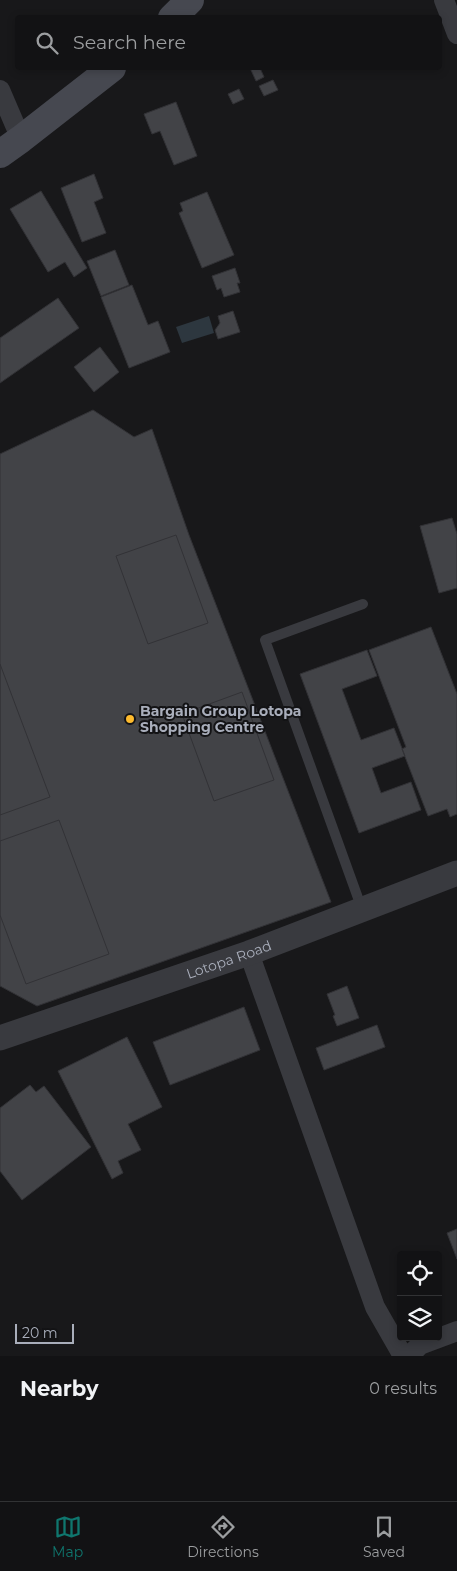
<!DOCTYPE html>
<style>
:root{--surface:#121214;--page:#1f2022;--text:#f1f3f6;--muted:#9c9ea0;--line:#313234;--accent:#0f766e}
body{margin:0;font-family:Montserrat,sans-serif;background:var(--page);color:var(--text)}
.controls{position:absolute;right:15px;bottom:15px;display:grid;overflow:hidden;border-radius:5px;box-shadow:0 2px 8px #0003}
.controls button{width:45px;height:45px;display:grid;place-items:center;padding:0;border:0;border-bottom:1px solid var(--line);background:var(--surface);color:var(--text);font:25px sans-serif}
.scale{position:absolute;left:15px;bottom:12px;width:59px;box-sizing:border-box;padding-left:5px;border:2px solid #a9aebb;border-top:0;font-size:14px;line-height:18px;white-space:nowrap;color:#a9aebb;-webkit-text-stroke:4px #131315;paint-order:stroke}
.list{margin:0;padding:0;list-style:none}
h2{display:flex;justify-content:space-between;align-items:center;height:65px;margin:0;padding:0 20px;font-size:21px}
h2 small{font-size:16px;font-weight:400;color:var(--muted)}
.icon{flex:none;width:28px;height:28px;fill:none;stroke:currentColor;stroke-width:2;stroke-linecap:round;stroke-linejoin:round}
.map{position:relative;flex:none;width:457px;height:1356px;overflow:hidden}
.search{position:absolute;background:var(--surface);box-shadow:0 2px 8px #0003;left:15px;right:15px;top:15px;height:55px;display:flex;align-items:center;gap:12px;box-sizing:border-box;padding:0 18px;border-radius:5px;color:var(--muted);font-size:19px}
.sheet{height:145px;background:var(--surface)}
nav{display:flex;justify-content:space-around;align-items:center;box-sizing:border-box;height:70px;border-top:1px solid var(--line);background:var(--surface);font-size:14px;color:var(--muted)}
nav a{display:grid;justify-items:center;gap:2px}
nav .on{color:var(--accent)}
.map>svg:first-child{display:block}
.water{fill:#2d373f}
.building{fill:#424347;stroke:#323236}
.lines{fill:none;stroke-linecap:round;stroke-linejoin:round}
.service{stroke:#393a3f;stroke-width:10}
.minor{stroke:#393a3f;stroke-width:20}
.tertiary{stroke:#393a3f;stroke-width:25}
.secondary{stroke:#464850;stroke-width:28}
.poi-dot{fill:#fdba2d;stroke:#131315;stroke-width:2}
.labels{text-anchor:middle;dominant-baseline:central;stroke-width:4;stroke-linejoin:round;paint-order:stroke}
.poi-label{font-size:14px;font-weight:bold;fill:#a9aebb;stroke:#131315;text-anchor:start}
.street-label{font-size:14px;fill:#a9aebb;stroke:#131315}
</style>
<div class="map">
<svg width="457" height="1356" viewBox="0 0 457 1356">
<rect width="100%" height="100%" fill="#18181a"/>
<path class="water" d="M 209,316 L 214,333 L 182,343 L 176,327 Z"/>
<path class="building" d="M 250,68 L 260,68 L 264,77 L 256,81 Z
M 273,80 L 278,90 L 264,96 L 259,86 Z
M 239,89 L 244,99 L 233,104 L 228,94 Z
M 176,102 L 197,156 L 174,165 L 160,131 L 152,134 L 144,114 Z
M 94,174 L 103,198 L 94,202 L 106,233 L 82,242 L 61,188 Z
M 41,191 L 87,268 L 74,277 L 65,262 L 48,272 L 10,209 Z
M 207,192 L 234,255 L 202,268 L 179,213 L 183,211 L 180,203 Z
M 115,250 L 129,285 L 101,296 L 87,261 Z
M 235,268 L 240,283 L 237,283 L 240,292 L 224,297 L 221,288 L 217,290 L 212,276 Z
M 132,285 L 148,325 L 158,321 L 170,352 L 129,368 L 101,297 Z
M 58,298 L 79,328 L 0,383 L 0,338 Z
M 233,311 L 240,332 L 218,339 L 215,330 L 220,323 L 218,316 Z
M 100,347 L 119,372 L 94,392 L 74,367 Z
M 93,410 L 134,437 L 152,429 L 189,535 L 331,902 L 37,1006 L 0,986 L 0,454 Z
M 452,518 L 457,534 L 457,588 L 439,593 L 420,526 Z
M 176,535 L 208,623 L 148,644 L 116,556 Z
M 431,627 L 457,694 L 457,814 L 450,817 L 447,809 L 428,816 L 402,749 L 406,747 L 369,650 Z
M 367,650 L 377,676 L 342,689 L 361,740 L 394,728 L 405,756 L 372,768 L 381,793 L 411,782 L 421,810 L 359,833 L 300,674 Z
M 0,664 L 50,797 L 0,815 Z
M 242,692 L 274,780 L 214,801 L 182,714 Z
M 59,820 L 109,954 L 26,984 L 0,915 L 0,841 Z
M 347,986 L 359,1018 L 337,1026 L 333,1016 L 335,1015 L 327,994 Z
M 244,1007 L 260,1050 L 170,1085 L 153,1042 Z
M 377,1025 L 385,1047 L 324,1070 L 316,1048 Z
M 127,1037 L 162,1107 L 128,1124 L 141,1150 L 118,1161 L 123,1173 L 112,1179 L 58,1071 Z
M 30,1085 L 36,1092 L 44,1086 L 91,1147 L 22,1200 L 0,1171 L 0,1108 Z
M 457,1229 L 457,1259 L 447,1233 Z"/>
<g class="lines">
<path class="service" d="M 362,909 L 265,640 L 363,604"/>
<path class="minor" d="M 444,0 L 457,34
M 0,90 L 21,139
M 249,953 L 375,1307 L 403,1356
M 409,1356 L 420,1345 L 457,1331"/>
<path class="tertiary" id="s1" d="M 0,1038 L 249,953 L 457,873"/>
<path class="secondary" d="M 172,18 L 190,0
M 0,154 L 21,139 L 112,68"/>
</g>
<circle class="poi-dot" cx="130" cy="719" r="5"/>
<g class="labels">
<g class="poi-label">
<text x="140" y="711">Bargain Group Lotopa<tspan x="140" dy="16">Shopping Centre</tspan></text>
</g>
<g class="street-label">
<text stroke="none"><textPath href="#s1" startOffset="242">Lotopa Road</textPath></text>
</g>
</g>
</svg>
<div class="controls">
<button><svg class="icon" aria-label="locate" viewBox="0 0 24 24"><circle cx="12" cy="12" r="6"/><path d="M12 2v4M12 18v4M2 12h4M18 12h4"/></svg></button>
<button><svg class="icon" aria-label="layers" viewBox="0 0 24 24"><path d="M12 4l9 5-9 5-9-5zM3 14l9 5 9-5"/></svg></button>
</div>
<div class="scale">20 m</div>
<div class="search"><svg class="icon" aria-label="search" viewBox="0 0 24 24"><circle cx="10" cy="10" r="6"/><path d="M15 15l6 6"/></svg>Search here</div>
</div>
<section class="sheet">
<h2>Nearby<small>0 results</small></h2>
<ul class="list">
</ul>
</section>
<nav>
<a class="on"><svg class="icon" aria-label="map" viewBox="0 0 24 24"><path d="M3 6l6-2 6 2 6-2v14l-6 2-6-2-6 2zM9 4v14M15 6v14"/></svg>Map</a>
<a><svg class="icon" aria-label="directions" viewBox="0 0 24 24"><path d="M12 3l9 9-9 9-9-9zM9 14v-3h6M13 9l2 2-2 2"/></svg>Directions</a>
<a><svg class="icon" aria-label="saved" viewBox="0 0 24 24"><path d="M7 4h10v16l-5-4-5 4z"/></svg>Saved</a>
</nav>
